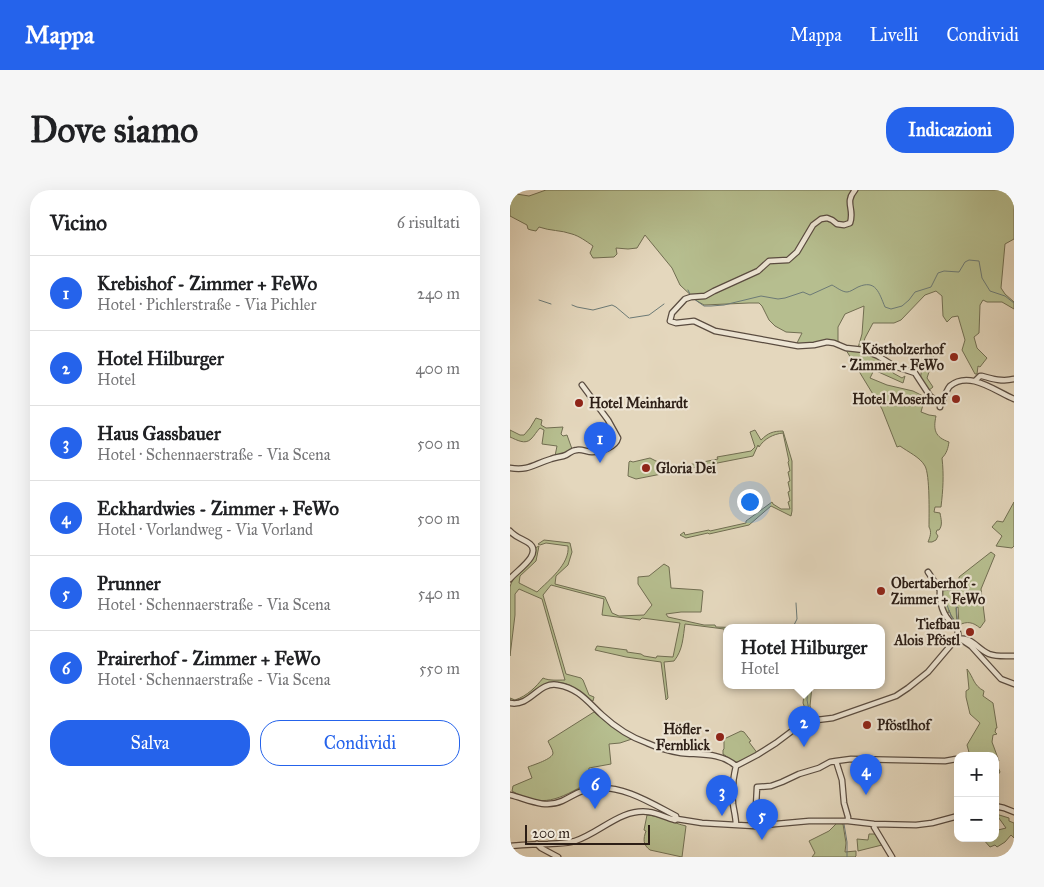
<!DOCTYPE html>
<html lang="it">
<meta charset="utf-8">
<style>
:root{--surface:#fff;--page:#f6f6f6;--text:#202124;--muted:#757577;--line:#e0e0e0;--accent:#2563eb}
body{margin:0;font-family:"IM FELL Great Primer",serif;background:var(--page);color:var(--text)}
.controls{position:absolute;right:15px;bottom:15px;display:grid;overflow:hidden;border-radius:10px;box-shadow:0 5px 20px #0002}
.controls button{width:45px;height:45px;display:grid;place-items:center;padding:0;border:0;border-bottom:1px solid var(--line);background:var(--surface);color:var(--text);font:25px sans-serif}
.scale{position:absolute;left:15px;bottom:12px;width:125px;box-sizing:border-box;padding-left:5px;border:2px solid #2c1e16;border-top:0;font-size:14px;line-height:18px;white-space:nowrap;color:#2c1e16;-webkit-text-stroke:4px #ede5d4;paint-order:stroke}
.you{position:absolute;left:239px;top:311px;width:18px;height:18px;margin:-12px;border:4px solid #fff;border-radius:50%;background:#1a73e8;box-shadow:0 0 0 8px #1a73e833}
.badge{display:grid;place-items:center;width:32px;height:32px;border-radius:50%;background:var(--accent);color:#fff;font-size:16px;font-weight:700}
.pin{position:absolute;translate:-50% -41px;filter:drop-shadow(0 1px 2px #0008)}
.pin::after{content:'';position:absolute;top:26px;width:18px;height:15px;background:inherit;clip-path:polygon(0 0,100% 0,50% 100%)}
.popup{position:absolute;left:213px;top:434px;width:162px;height:65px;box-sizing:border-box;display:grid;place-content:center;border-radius:10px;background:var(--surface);filter:drop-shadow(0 1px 4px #0005);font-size:16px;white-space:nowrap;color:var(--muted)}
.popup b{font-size:19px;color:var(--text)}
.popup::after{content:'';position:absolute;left:50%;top:100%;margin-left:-10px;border:10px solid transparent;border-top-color:var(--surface)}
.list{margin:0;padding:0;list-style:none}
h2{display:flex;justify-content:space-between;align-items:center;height:65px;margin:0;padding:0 20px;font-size:21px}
h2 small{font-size:16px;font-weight:400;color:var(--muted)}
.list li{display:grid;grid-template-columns:32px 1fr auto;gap:15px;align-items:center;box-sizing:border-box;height:75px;padding:0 20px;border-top:1px solid var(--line)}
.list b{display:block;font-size:19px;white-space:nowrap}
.list p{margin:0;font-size:16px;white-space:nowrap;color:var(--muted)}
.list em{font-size:16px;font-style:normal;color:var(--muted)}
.actions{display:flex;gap:10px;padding:15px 20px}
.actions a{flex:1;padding:11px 0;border:1px solid var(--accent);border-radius:20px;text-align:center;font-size:18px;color:var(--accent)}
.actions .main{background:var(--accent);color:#fff}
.map{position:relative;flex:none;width:504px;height:667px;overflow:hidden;border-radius:20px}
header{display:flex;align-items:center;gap:30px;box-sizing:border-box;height:70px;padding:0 25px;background:var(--accent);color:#fff}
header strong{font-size:24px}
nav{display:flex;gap:28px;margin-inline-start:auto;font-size:18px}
.intro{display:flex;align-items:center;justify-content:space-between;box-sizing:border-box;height:120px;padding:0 30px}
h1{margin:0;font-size:35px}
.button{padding:12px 22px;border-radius:20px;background:var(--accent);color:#fff;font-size:18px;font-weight:700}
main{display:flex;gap:30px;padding:0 30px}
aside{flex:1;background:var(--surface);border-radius:20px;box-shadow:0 5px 20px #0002}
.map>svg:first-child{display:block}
.green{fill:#b6be8f;stroke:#716e52;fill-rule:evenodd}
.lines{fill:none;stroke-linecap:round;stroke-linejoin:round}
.stream{stroke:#6c7a76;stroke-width:1}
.minor-casing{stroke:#5a4c40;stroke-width:7}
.minor{stroke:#ede5d4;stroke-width:4.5}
.poi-dot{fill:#8f2418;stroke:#ede5d4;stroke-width:2}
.labels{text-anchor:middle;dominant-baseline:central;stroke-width:4.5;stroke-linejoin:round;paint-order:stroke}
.poi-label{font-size:14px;font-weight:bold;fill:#2c1e16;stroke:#ede5d4;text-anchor:end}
</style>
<header>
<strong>Mappa</strong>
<nav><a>Mappa</a><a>Livelli</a><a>Condividi</a></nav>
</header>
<div class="intro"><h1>Dove siamo</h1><a class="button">Indicazioni</a></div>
<main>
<aside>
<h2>Vicino<small>6 risultati</small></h2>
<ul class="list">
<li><span class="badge">1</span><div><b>Krebishof - Zimmer + FeWo</b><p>Hotel · Pichlerstraße - Via Pichler</p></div><em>240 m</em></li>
<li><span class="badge">2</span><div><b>Hotel Hilburger</b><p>Hotel</p></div><em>400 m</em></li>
<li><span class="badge">3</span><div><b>Haus Gassbauer</b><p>Hotel · Schennaerstraße - Via Scena</p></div><em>500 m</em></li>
<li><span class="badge">4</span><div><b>Eckhardwies - Zimmer + FeWo</b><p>Hotel · Vorlandweg - Via Vorland</p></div><em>500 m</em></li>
<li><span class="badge">5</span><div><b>Prunner</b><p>Hotel · Schennaerstraße - Via Scena</p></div><em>540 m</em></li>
<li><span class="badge">6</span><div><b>Prairerhof - Zimmer + FeWo</b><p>Hotel · Schennaerstraße - Via Scena</p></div><em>550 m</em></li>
</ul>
<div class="actions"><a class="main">Salva</a><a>Condividi</a></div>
</aside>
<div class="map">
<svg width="504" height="667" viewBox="0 0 504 667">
<rect width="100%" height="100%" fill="#e4d7bd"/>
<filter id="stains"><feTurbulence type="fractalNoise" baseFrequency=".004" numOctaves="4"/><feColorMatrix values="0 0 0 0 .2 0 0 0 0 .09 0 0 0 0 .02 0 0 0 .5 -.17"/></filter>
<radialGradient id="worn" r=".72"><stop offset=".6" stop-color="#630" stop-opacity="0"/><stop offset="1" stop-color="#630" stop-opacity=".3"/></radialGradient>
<path class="green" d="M 36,0 L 504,0 L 504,49 L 495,54 L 491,98 L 495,104 L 504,112 L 504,119 L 492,112 L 477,112 L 473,110 L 470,115 L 469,143 L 464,147 L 467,158 L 477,168 L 470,177 L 468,176 L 467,184 L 465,184 L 452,160 L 455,150 L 448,126 L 442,127 L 437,132 L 433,126 L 432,106 L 426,101 L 415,105 L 391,130 L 384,133 L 363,133 L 355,148 L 352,158 L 334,158 L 315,151 L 298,155 L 286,155 L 292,143 L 276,142 L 265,136 L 259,130 L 252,116 L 249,113 L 239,113 L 194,115 L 187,111 L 170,95 L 162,78 L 135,45 L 127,58 L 118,59 L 106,58 L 107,64 L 104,67 L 83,68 L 80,63 L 83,56 C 76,51 69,46 62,44 C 51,40 40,41 29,37 L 26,41 L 21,40 L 18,39 L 17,35 L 0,26 L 0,3 L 19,6 ZM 354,116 L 352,144 L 348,158 C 341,157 334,156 328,151 L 328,137 L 335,124 Z
M 425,159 L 426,162 L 419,175 L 419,182 L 417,188 L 423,197 L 418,201 C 416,198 412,194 411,191 C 409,180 417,164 425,159 Z
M 336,160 C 357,162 365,166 384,176 L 382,179 L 383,183 L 392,188 L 395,186 L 393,193 L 364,180 L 360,188 L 377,195 L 403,201 L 415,207 L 411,222 L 419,225 L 426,226 C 423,240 425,247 439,252 C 438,258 437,263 432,268 C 434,285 433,300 431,317 L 425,317 L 424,322 L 430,323 C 431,329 433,335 429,340 L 427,340 L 426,343 L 428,346 L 426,350 L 422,352 L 418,352 C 420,347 422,342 419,337 C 419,324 420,285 415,276 C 410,267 398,262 390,256 L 387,257 L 372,219 Z
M 26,228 L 32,230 L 31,235 L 36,238 L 53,237 L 51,244 L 53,246 L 57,245 L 62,259 L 55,264 L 45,266 L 47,256 L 32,254 L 34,240 L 30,238 C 26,242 25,245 21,249 C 15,255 7,250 0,247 L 0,240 L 10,245 L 14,245 L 20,238 Z
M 245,240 L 251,250 C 258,243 263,241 273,241 L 282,271 L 282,321 L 281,326 L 261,316 L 239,335 L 199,344 L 198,343 L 176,348 L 170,345 L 174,342 L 175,345 L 199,340 L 200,341 L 236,333 L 236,331 L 262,312 L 263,314 L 271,319 L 280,319 L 278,312 L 280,311 L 278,302 L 280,301 L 278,292 L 280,291 L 278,282 L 280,281 L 278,272 L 279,271 L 273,243 C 263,244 254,249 249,257 L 248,255 L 243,266 L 126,289 L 118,286 L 119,272 L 120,271 L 123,272 L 140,268 L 150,273 L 153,280 L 208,269 L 207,267 L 241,261 L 245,257 L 240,242 Z
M 504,312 L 504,356 L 502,358 L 486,356 L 492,346 L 482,337 L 487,331 L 493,332 Z
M 34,350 L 60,353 L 62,362 L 58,375 L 46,386 L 45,394 L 95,407 L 102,423 L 109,426 L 134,425 L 142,415 L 128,394 L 128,387 L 139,386 L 154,374 L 159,377 L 161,398 L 191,400 L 193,401 L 191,422 L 171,422 L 156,424 L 158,427 L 194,435 L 205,435 L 206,437 L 239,438 L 216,438 L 216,460 L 214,439 L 175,434 C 173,447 173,460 164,471 L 154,472 L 158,508 L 156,510 L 151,472 L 116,467 L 85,460 L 87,456 L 117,460 L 117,462 L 131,464 L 134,466 L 146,468 L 147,466 L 163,467 L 170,433 L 132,428 L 130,430 L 92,425 L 94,409 L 41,395 L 33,405 L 56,484 L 71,488 L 73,490 L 79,505 L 84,507 L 83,511 L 76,510 L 77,508 C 63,494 46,486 28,499 C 16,507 15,512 0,512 L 0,508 L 5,510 C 17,506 26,497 33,488 C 39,491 49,490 55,490 L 32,409 L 9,399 L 5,404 L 5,425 L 0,466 L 0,397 C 1,393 3,389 6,385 C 13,377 27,371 25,358 L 29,356 L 26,371 L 10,386 L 9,393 L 27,402 C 39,390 60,374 58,356 L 36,353 L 30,355 L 28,354 Z
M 481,362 L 485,365 L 471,399 L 475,431 L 470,438 C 463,432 457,431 449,435 L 448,417 L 446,418 L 447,434 L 441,425 L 439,420 L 439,422 L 436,424 L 431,409 L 432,401 L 449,399 L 449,387 Z
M 457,479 C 464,488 463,495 474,501 L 473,506 L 483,513 L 487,538 L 486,538 L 485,542 L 487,544 L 483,545 L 482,552 L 489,571 L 486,572 L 490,582 L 485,589 L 485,566 L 460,566 L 457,555 L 470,533 L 460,524 L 456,507 L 456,501 L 459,499 Z
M 295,496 L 302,496 L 300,516 L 305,527 L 299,529 L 293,513 Z
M 84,522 L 101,536 L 122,549 L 110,553 L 99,554 L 101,574 L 79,578 L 78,593 C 49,609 33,619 2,601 L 3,596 L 22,588 L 18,577 C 23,575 43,569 43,563 C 43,560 39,554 38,551 Z
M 231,541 L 234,542 L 241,551 L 239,552 L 248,564 L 227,572 L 223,571 L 213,564 L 213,560 L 214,559 L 214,549 Z
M 486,624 L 499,628 L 499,631 L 504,633 L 504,648 L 501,645 L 495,652 L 487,657 L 485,655 L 480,657 L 472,648 L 474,648 L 478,651 L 479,648 L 485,648 L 485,638 L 488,640 L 496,638 Z
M 137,625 C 151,626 163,633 176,636 L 172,667 L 140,660 C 133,655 133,649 136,641 L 134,640 Z
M 327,633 L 333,634 L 336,653 L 335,662 L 346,661 L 346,666 L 345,667 L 302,667 L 305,663 L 299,651 L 319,641 Z
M 359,644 L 365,644 L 372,655 L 348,661 L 347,649 L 358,650 Z"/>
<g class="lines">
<path class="stream" d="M 178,100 L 181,106
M 184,109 L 194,116 L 201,116 L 214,115 L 251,106 L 268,109 L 275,108 L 293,102 L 300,105 L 322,95 C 326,97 332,102 337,102 C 340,102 344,99 348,97 C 366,89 369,103 375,117 L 381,119 L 392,116 L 399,110 L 405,102 L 421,97 L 428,83 L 434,81 L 449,82 L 455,72 L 459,70 L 469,71 L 472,88 L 480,101 L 495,106 L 504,113
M 29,110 L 41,114
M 62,115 L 67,117 L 83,120 L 102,115 L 106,117 L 119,128
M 120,128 L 139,125 L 154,114
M 445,405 L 448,435
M 436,412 L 441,426 L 448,436
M 286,413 L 287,429 L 284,435 L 287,438
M 298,496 L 297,510 L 300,525
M 334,634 L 337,652 L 337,667"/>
<g class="minor-casing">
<path id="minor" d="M 345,0 C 334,13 345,19 340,33 L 334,35 L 327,34 L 322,30 L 317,28 L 311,29 L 303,35 L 287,62 L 278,70 L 259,71 L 248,81 L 204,101 L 195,106 L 181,107 L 175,109 L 162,123 L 160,131 L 166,133 L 184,131 L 205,141 L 288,156 L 304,155 L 317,152 L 324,153 L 336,158 L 354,160 L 368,166 L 384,176 L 405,183 L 420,206 L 427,211 L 431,211
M 466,190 L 470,186 L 472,186 C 482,189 493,192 504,189
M 430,217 L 431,211 L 433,210 C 435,206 437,199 440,196 C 459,180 485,201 504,209
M 0,278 C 19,281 24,274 41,269 C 46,267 52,267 56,265 C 60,263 62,260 67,260 C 72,259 77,262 82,262 C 91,262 106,257 108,248 L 98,230 L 72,195
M 0,341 C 6,348 14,349 20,354 C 32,365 6,381 0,389
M 418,382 L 430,400 C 429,416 435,429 447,438 L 449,448 L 461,456 L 491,489 L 504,494
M 0,513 C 21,517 28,491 48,495 C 68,498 78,512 92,525 C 105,537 120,547 137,553 C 148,558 159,561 171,563 C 189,565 210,562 226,576
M 326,571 L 341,569 L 435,571 L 446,569
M 226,576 L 247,565 L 266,553 L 290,535 L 299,531 L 323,528 L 386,506 L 398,498 L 418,482 L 446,449 C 462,446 466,458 479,464 C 487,467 496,466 504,466
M 226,576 C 223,588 222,602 223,614 C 224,621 226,628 226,635
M 0,605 C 17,609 34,619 52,611 C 63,606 71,599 84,598 C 113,595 141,613 166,626 L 167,629
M 485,616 L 494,618 L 504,622
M 364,634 L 364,637 L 382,667
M 249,636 L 246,616 L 247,597 L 261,596 L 272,592 L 289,584 L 309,578 L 320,572 L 326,571 L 332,590 L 334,613 L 338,627 L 338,631
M 27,654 L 31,658 L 48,667
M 0,656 C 13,655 26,654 38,654 C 48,653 56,654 65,651 C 90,643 111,618 139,622 C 148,623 156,628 165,630 L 167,629 L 192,633 L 244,636 L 299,631 L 338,631 L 364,634 L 406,635 L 422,633 L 448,626"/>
</g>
<use href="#minor" class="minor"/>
</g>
<g class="poi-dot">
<circle cx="444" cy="167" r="5"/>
<circle cx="446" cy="209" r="5"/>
<circle cx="69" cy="213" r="5"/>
<circle cx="136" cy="278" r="5"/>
<circle cx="371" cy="401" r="5"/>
<circle cx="460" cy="442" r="5"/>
<circle cx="357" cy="535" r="5"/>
<circle cx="210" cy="547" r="5"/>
</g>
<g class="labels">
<g class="poi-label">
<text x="434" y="159">Köstholzerhof<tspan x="434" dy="16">- Zimmer + FeWo</tspan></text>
<text x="436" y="209">Hotel Moserhof</text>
<text x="79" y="213" text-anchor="start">Hotel Meinhardt</text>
<text x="146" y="278" text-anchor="start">Gloria Dei</text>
<text x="381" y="393" text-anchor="start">Obertaberhof -<tspan x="381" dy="16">Zimmer + FeWo</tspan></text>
<text x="450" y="434">Tiefbau<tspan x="450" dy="16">Alois Pföstl</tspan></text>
<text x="367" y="535" text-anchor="start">Pföstlhof</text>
<text x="200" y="539">Höfler -<tspan x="200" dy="16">Fernblick</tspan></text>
</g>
</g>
<rect width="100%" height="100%" filter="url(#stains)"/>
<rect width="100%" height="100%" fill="url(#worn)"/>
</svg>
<div class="controls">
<button>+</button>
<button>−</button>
</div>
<div class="scale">200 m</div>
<div class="you"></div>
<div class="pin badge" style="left:90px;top:273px">1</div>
<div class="pin badge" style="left:294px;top:557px">2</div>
<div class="popup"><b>Hotel Hilburger</b>Hotel</div>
<div class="pin badge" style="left:212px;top:626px">3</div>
<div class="pin badge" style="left:356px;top:605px">4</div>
<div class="pin badge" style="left:252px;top:650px">5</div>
<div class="pin badge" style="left:85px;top:619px">6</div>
</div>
</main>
